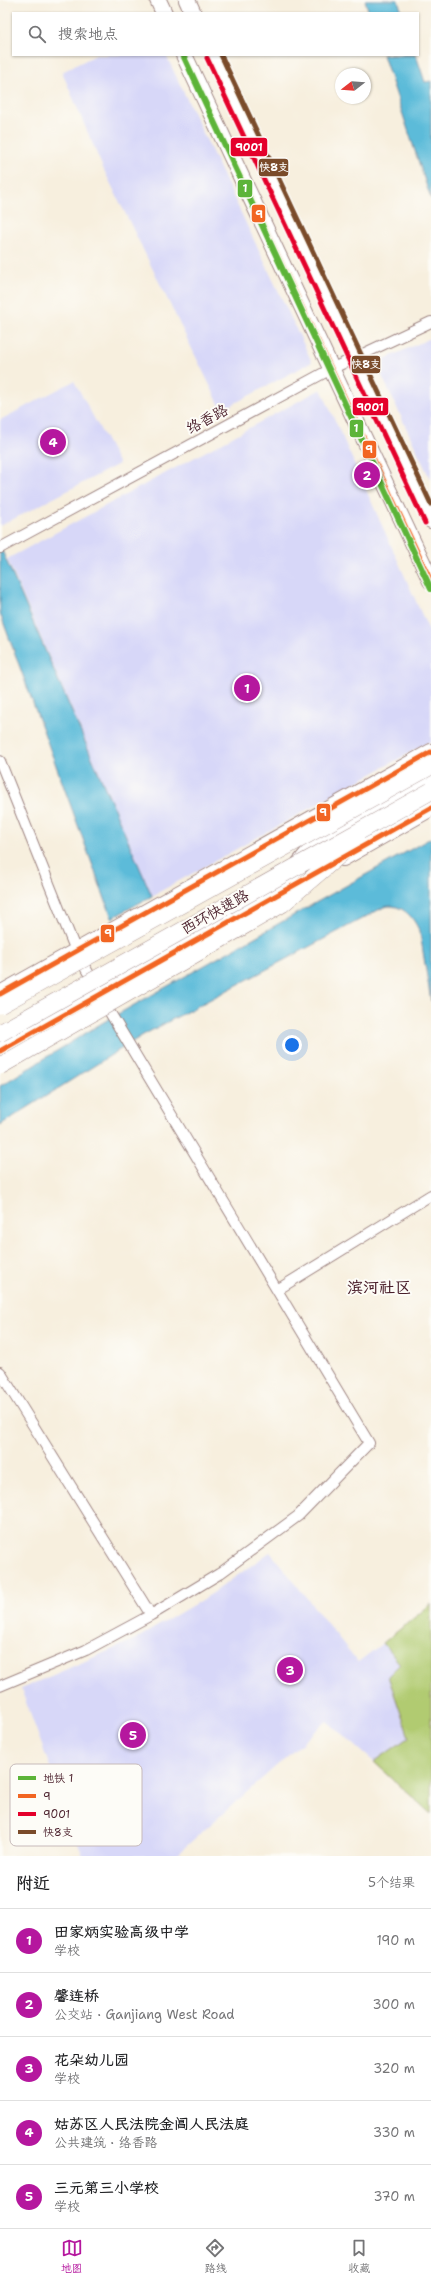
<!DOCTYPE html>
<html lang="zh">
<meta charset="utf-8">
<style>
:root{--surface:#fff;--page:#f6f6f6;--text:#202124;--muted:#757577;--line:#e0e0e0;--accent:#b5179e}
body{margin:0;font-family:"Shantell Sans","LXGW WenKai TC",sans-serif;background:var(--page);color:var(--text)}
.compass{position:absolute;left:335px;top:68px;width:36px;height:36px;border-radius:50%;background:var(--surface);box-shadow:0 1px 3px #0004;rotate:253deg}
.you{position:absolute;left:292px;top:1045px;width:14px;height:14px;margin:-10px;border:3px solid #fff;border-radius:50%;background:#1a73e8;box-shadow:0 0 0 6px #1a73e833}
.badge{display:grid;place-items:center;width:26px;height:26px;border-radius:50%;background:var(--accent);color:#fff;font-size:13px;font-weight:700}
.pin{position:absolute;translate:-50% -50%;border:2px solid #fff;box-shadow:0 1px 4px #0006}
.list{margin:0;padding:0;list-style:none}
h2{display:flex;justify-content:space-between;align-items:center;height:52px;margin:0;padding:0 16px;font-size:17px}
h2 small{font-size:13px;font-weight:400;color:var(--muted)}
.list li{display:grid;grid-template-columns:26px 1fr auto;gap:12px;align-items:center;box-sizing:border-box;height:64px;padding:0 16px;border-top:1px solid var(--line)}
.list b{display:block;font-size:15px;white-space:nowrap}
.list p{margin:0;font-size:13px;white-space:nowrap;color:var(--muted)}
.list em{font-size:13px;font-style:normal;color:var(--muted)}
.icon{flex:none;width:22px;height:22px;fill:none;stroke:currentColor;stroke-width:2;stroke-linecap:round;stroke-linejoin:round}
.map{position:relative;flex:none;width:431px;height:1856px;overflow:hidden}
.search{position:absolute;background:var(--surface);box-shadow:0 1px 3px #0004;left:12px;right:12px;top:12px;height:44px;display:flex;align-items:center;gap:10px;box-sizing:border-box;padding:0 14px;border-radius:0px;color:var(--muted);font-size:15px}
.sheet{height:372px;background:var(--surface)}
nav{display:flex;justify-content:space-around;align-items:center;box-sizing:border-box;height:56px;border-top:1px solid var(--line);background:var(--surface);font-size:11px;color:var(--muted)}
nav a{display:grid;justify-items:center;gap:2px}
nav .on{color:var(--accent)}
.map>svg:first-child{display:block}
.built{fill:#d7d7f8}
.green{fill:#b1cb71;stroke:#7e754e}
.water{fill:#5bbbd9;stroke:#526d82}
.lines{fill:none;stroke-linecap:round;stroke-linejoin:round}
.minor-casing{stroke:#a08784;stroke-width:12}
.primary-casing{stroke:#a08784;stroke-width:18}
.minor{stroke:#fff;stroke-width:10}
.primary{stroke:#fff;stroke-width:16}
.trunk-bridge-casing{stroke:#a08784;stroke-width:18;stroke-linecap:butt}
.trunk-bridge{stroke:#fff;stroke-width:17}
.bus-1-casing{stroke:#fdfcf7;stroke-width:8}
.bus-2-casing{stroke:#fdfcf7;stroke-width:8}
.bus-3-casing{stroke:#fdfcf7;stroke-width:8}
.bus-1{stroke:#f26522;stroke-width:5}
.bus-2{stroke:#e4002b;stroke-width:5}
.bus-3{stroke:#7a4b2a;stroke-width:5}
.metro-1-casing{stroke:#fdfcf7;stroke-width:9}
.metro-1{stroke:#5cb439;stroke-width:6}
.labels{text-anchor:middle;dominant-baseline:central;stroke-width:4;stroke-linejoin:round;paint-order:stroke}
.street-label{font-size:15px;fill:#4a1f2b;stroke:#fdfcf7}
.neighbourhood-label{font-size:16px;font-weight:bold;fill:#4a1f2b;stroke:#fdfcf7}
.key{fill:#fdfcf7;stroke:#c7baba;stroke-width:1}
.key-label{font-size:11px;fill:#4a1f2b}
.line-badge{stroke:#fdfcf7;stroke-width:1.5}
.badge-label{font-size:11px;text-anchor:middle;font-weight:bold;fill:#fff}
</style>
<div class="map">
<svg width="431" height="1856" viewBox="0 0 431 1856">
<rect width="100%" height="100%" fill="#fdfcf7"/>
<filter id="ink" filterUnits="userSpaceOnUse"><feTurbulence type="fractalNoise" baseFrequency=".025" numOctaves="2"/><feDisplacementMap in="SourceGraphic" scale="8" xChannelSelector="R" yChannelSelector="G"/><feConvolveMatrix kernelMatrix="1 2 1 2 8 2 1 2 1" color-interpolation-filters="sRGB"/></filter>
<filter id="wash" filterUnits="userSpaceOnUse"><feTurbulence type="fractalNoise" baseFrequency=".012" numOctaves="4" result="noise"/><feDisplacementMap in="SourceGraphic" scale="16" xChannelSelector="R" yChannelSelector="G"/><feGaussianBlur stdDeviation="0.9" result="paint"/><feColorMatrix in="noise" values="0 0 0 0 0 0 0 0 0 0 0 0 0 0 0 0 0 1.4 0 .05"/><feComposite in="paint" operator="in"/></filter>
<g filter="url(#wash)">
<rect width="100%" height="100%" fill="#f7efde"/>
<path class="built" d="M 96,55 L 166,55 L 312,362 L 222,410 L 102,166 L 62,72 Z
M 431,338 L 431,481 L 376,363 Z
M 74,381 L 119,464 L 0,526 L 0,420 Z
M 321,389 L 431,635 L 431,741 L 152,896 L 7,559 Z
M 270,1552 L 358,1662 L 383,1643 L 400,1664 L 388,1676 L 410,1737 L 374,1762 L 327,1721 L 175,1856 L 83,1856 L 21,1689 L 136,1639 L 213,1593 Z"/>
<path class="green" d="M 431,1604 L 431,1814 L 374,1762 L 409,1737 L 388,1676 L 400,1664 L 383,1643 Z"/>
<path class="water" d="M 365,0 L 398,0 L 402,13 L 369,13 Z
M 383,55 L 416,55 L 425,82 L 431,81 L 431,199 Z
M 0,546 L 152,896 L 112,918 L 0,613 Z
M 431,838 L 431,1001 L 420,933 C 415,918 401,902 384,907 L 143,1035 L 0,1125 L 0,1086 L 102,1023 Z"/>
</g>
<g filter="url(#ink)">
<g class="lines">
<g class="minor-casing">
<path id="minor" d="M 0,548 L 331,369 L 431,322
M 0,761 L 76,951 L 95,985
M 277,1290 L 431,1195
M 0,1372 L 151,1615
M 0,1686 L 86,1650 L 151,1615 L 219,1574 L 298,1516 L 369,1443 L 103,1001"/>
</g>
<g class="primary-casing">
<path id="primary" d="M 158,0 L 164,13
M 187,0 L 193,13
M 184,55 L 431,581
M 213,55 L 431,520
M 343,858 L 431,808
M 299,864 L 322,836 L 431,777
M 0,994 L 431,752
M 0,1051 L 304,880"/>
</g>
<use href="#minor" class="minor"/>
<use href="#primary" class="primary"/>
<g class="trunk-bridge-casing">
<path id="trunk-bridge" d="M 0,1005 L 431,766
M 0,1033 L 431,791
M 0,1066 L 282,904 L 356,841"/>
</g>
<use href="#trunk-bridge" class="trunk-bridge"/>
<g class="bus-1-casing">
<path id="bus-1" d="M 184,55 L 431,581
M 0,994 L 431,752
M 0,1051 L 431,808"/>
</g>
<g class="bus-2-casing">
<path id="bus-2" d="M 207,58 L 425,523"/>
</g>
<g class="bus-3-casing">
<path id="bus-3" d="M 221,55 L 431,504"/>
</g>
<use href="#bus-1" class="bus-1"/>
<use href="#bus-2" class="bus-2"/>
<use href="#bus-3" class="bus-3"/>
<g class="metro-1-casing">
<path id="metro-1" d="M 183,55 L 431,589"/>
</g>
<use href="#metro-1" class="metro-1"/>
</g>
</g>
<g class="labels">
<g class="street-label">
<text transform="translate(207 419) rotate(-28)">络香路</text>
<text transform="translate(215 912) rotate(-29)">西环快速路</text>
</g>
<g class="neighbourhood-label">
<text x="379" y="1287">滨河社区</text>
</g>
</g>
<rect x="10" y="1764" width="132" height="82" rx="6" class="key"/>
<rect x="18" y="1776" width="18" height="4" fill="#5cb439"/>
<rect x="18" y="1794" width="18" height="4" fill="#f26522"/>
<rect x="18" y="1812" width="18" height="4" fill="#e4002b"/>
<rect x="18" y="1830" width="18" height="4" fill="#7a4b2a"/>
<g class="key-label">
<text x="43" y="1782">地铁 1</text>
<text x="43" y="1800">9</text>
<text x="43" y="1818">9001</text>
<text x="43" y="1836">快8支</text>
</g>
<g class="line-badge">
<rect x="230" y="137" width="38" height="20" rx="4" fill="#e4002b"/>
<rect x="258" y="158" width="31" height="19" rx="4" fill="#7a4b2a"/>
<rect x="237" y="179" width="16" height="19" rx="4" fill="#5cb439"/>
<rect x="251" y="204" width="15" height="19" rx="4" fill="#f26522"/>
<rect x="351" y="355" width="30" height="19" rx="4" fill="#7a4b2a"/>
<rect x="352" y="397" width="37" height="19" rx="4" fill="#e4002b"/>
<rect x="349" y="419" width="15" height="19" rx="4" fill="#5cb439"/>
<rect x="362" y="440" width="15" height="19" rx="4" fill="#f26522"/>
<rect x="316" y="803" width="15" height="19" rx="4" fill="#f26522"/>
<rect x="100" y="924" width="15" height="19" rx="4" fill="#f26522"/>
</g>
<g class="badge-label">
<text x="249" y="151">9001</text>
<text x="274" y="171">快8支</text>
<text x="245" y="192">1</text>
<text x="259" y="218">9</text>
<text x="366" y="368">快8支</text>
<text x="370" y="411">9001</text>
<text x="356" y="432">1</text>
<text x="369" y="453">9</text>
<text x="323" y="816">9</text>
<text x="108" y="937">9</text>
</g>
</svg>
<svg class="compass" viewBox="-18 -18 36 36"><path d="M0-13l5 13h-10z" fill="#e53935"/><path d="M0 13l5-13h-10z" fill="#757577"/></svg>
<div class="you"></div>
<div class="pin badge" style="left:247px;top:688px">1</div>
<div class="pin badge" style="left:367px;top:475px">2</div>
<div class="pin badge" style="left:290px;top:1670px">3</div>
<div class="pin badge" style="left:53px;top:442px">4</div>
<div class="pin badge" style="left:133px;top:1735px">5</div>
<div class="search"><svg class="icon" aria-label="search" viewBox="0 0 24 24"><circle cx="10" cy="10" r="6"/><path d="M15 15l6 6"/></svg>搜索地点</div>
</div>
<section class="sheet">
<h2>附近<small>5个结果</small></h2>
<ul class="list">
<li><span class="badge">1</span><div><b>田家炳实验高级中学</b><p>学校</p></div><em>190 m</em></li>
<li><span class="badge">2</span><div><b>馨连桥</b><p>公交站 · Ganjiang West Road</p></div><em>300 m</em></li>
<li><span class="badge">3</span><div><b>花朵幼儿园</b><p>学校</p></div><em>320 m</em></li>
<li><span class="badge">4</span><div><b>姑苏区人民法院金阊人民法庭</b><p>公共建筑 · 络香路</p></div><em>330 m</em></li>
<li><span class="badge">5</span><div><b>三元第三小学校</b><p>学校</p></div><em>370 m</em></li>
</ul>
</section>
<nav>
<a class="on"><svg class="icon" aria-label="map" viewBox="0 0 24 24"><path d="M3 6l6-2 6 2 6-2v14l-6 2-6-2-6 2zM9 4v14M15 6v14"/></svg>地图</a>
<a><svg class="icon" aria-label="directions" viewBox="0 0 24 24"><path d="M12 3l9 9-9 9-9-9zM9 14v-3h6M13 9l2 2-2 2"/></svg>路线</a>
<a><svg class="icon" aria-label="saved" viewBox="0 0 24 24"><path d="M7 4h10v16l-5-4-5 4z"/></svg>收藏</a>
</nav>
